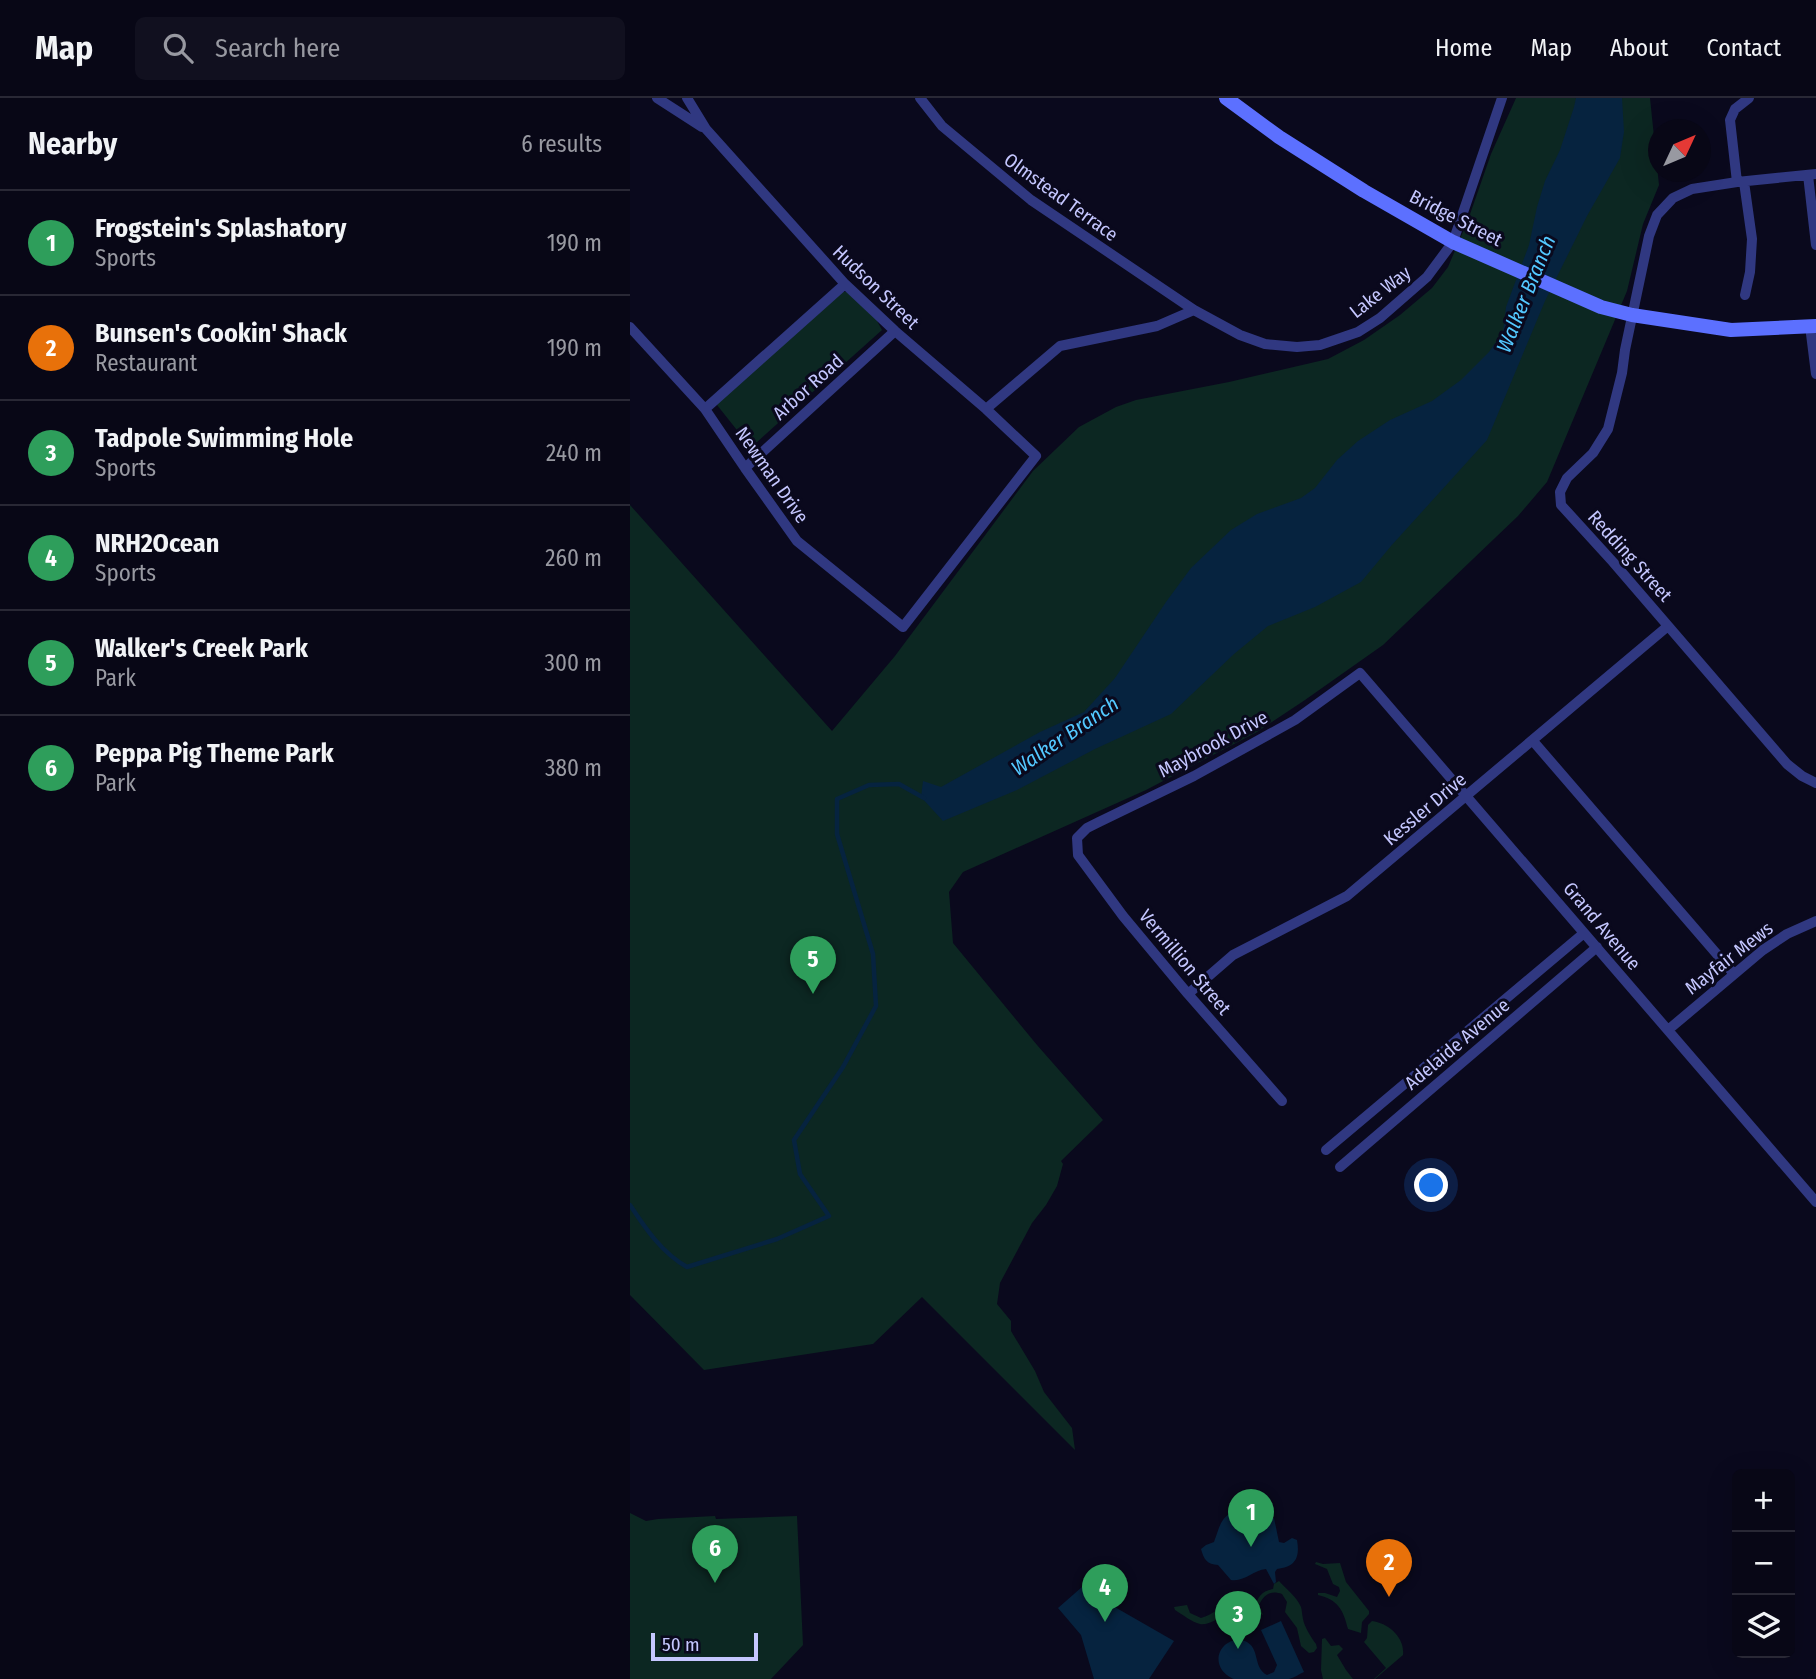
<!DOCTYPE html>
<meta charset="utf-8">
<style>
:root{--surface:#080716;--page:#11101f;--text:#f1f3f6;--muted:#9899a1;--line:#292835;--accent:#0b8043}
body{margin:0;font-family:"Fira Sans Condensed",sans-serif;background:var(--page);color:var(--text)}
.controls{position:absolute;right:21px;bottom:21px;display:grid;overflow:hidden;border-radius:10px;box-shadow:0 7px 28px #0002}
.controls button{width:63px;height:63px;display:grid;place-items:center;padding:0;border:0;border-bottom:2px solid var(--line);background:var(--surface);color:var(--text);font:35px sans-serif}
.compass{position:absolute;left:1018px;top:21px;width:63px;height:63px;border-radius:50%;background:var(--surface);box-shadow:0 7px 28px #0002;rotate:46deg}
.scale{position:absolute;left:21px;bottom:18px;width:107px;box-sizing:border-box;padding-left:7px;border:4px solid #c5c7ff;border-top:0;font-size:19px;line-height:24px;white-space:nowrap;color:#c5c7ff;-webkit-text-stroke:5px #0a091d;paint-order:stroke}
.you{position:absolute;left:802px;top:1088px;width:24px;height:24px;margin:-18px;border:5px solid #fff;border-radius:50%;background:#1a73e8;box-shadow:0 0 0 10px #1a73e833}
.badge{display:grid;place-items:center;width:46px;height:46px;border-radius:50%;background:var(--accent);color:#fff;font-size:23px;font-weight:700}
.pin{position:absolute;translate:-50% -58px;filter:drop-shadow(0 2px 4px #0008)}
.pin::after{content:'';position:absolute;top:37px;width:24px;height:21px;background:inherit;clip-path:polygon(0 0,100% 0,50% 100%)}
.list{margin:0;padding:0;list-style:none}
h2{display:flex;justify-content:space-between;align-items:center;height:91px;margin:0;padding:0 28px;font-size:30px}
h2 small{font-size:23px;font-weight:400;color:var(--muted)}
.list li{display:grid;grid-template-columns:46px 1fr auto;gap:21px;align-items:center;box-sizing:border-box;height:105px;padding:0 28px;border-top:2px solid var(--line)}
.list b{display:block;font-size:26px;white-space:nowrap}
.list p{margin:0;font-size:23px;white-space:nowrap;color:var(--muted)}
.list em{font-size:23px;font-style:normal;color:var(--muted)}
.icon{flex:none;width:38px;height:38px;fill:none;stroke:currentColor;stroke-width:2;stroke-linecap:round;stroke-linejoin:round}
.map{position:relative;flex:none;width:1186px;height:1581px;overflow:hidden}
header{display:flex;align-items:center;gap:42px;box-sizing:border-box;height:98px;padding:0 35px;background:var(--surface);border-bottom:2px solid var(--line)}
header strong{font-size:33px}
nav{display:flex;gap:38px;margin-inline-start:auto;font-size:24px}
.search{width:490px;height:63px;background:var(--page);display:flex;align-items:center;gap:18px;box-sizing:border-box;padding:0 24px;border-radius:10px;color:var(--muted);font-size:26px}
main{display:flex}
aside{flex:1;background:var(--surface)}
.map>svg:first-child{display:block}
.green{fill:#0c2722}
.water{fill:#06233f}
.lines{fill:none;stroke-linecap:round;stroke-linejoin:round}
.stream{stroke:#06233f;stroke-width:4.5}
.street{stroke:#303881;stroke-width:10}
.secondary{stroke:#5c70ff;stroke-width:14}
.labels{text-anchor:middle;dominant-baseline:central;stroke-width:6;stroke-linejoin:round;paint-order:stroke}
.street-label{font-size:19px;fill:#c5c7ff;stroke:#0a091d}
.water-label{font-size:21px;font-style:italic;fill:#53c8ff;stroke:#0a091d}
</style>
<header>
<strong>Map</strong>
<div class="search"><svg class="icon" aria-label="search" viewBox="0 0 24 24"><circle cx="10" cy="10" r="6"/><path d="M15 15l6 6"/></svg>Search here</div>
<nav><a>Home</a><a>Map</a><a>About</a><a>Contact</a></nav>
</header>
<main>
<aside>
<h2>Nearby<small>6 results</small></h2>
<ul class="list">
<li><span class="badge" style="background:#2e9e5b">1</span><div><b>Frogstein's Splashatory</b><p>Sports</p></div><em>190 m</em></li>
<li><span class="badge" style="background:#e8710a">2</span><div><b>Bunsen's Cookin' Shack</b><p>Restaurant</p></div><em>190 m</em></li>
<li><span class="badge" style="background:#2e9e5b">3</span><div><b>Tadpole Swimming Hole</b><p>Sports</p></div><em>240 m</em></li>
<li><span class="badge" style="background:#2e9e5b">4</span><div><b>NRH2Ocean</b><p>Sports</p></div><em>260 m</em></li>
<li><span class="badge" style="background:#2e9e5b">5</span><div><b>Walker's Creek Park</b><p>Park</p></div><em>300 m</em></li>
<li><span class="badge" style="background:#2e9e5b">6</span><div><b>Peppa Pig Theme Park</b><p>Park</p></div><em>380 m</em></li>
</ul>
</aside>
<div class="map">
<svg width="1186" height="1581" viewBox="0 0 1186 1581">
<rect width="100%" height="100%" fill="#0a091d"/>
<path class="green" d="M 886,0 L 1020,0 L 1029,87 L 1013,126 L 997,193 L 917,384 L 888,418 L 753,547 L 675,602 L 627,634 L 516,692 L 333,774 L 319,794 L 323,845 L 407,947 L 473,1022 L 431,1063 L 433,1066 L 427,1088 L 416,1107 L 402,1125 L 370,1185 L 367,1206 L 381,1223 L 381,1233 L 405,1273 L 414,1294 L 442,1330 L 445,1352 L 292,1199 L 243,1246 L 74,1272 L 0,1197 L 0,407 L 202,633 L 265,558 L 403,373 L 449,329 L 486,309 L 506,302 L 599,284 L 698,261 L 734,242 L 770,217 L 802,190 L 818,169 L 838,122 L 861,56 Z
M 213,194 L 217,194 L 246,221 L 252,232 L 126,345 L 118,346 L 87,307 L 92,300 Z
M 0,1415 L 16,1423 L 28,1421 L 85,1418 L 86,1421 L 167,1418 L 173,1547 L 141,1581 L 0,1581 Z
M 686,1464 L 693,1466 L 710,1465 L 716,1484 L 739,1513 L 739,1516 L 732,1524 L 731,1535 L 718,1531 C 713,1511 708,1502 688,1497 L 688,1495 L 695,1495 L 707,1499 L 710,1493 L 709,1489 L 703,1486 L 697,1471 L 685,1466 Z
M 649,1483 C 657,1492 666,1498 671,1509 C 672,1512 672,1517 673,1521 C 674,1528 682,1541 686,1546 L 687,1550 L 684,1554 L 679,1555 L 671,1548 L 667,1530 L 655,1514 L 657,1504 L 652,1496 C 641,1492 634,1496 629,1507 L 633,1517 L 629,1515 L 625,1510 C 627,1499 632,1493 643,1491 L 644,1486 Z
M 557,1507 L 560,1515 L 571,1520 C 588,1515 598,1499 616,1514 L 618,1519 L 617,1524 L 612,1528 L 608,1528 L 608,1515 C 595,1513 583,1528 570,1526 C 562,1524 553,1517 545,1512 L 544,1509 Z
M 742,1523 C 758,1525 775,1539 773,1557 L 745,1581 L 744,1581 L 756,1570 L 734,1544 L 737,1540 L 738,1527 Z
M 695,1540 L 701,1548 L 709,1547 L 713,1551 L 707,1557 L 716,1572 L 723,1581 L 693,1581 L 691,1572 L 692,1541 Z"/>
<path class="water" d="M 946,0 L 992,0 L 994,34 L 990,60 L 957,118 L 915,203 L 857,342 L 761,448 L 731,484 L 685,509 L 638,528 L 604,556 L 541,616 L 465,651 L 387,692 L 313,723 L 291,699 L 293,683 L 311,689 L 410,634 L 454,614 L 485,580 L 536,504 L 561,470 L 601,432 L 627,416 L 671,400 L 685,390 L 707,362 L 728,343 L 760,322 L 802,303 L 831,282 L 859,254 L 873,234 L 876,209 L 899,147 L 907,109 L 915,83 L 930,52 L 944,9 Z
M 609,1409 L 631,1410 L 635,1420 L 644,1420 L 649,1444 L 654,1445 L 662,1440 L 667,1442 C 670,1459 666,1469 647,1471 L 645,1474 L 646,1484 L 644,1486 L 636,1471 C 623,1472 615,1484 601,1482 L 588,1467 C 577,1466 574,1462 571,1451 L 576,1447 L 584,1444 C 591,1425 590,1420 609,1409 Z
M 460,1482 L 483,1508 L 544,1543 L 519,1581 L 464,1581 L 451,1537 L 428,1510 Z
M 651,1523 L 674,1574 C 669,1576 664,1580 659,1581 C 654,1581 609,1581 604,1581 C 600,1580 594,1575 592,1572 C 581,1556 598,1537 615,1543 C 631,1550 622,1569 637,1577 L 644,1574 L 647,1567 L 631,1532 Z"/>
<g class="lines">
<path class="stream" d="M 0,1107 C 15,1130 32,1155 57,1169 L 147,1141 L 199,1118 L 170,1076 L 164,1042 L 213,969 L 246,908 L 243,856 L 207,736 L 207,701 L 239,687 L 269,686 L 294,700"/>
<path class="street" d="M 27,0 L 72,29
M 290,0 L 312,28 L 401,102 L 564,212 L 610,237 L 635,246 L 667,249 L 690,247 L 728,234 L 750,220 L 797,179 L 823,144 L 872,0
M 1186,76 L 1107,84 L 1062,91 L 1043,100 L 1027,117 L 1019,138 L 995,252 L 992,275 L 978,331 L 963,355 L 937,380 L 930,394 L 931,407 L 983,464 L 1157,666 L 1172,678 L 1186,685
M 1178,77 L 1186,147
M 1107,84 L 1100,22 L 1105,11 L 1119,0
M 1114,84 L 1122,141 L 1120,174 L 1115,197
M 1180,228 L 1186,276
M 0,229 L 75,311 L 115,370 L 167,443 L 273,529 L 406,358 L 356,311 L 265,233 L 215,186 L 76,31 L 57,0
M 75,311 L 215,186
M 356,311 L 430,248 L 527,228 L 564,212
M 115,370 L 265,233
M 903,643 L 1104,876
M 558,896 L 603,857 L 717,798 L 1038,528
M 1038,932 L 1133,852 L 1157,836 L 1186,823
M 652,1003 L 558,896 L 493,818 L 448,757 L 447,740 L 457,730 L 469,724 L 564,678 L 665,622 L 730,575 L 1186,1104
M 696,1052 L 954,835
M 710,1069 L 967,849"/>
<path class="secondary" d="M 596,0 L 649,39 L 734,93 L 823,144 L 971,209 L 1002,217 L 1101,232 L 1186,228"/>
</g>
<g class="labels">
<g class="street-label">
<text transform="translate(431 99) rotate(36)">Olmstead Terrace</text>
<text transform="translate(826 120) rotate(27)">Bridge Street</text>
<text transform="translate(246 189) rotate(44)">Hudson Street</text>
<text transform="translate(750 194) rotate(-38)">Lake Way</text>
<text transform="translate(178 289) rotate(-42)">Arbor Road</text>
<text transform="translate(142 377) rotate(55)">Newman Drive</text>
<text transform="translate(1000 458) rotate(48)">Redding Street</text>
<text transform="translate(583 646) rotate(-28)">Maybrook Drive</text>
<text transform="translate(795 711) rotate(-40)">Kessler Drive</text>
<text transform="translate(972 828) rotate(50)">Grand Avenue</text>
<text transform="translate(1099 860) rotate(-38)">Mayfair Mews</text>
<text transform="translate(555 864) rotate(50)">Vermillion Street</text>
<text transform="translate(827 946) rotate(-40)">Adelaide Avenue</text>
</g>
<g class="water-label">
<text transform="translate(896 196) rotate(-68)">Walker Branch</text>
<text transform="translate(435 638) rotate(-34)">Walker Branch</text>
</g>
</g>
</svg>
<div class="controls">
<button>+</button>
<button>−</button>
<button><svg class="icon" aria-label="layers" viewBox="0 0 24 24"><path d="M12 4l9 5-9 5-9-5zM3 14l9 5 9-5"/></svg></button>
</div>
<svg class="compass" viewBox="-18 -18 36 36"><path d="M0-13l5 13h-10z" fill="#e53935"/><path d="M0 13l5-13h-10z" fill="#9899a1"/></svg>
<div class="scale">50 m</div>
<div class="you"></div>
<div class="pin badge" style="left:621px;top:1449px;background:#2e9e5b">1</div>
<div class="pin badge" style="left:759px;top:1499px;background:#e8710a">2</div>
<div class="pin badge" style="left:608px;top:1551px;background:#2e9e5b">3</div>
<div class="pin badge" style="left:475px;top:1524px;background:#2e9e5b">4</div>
<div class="pin badge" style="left:183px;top:896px;background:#2e9e5b">5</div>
<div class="pin badge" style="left:85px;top:1485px;background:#2e9e5b">6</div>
</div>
</main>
